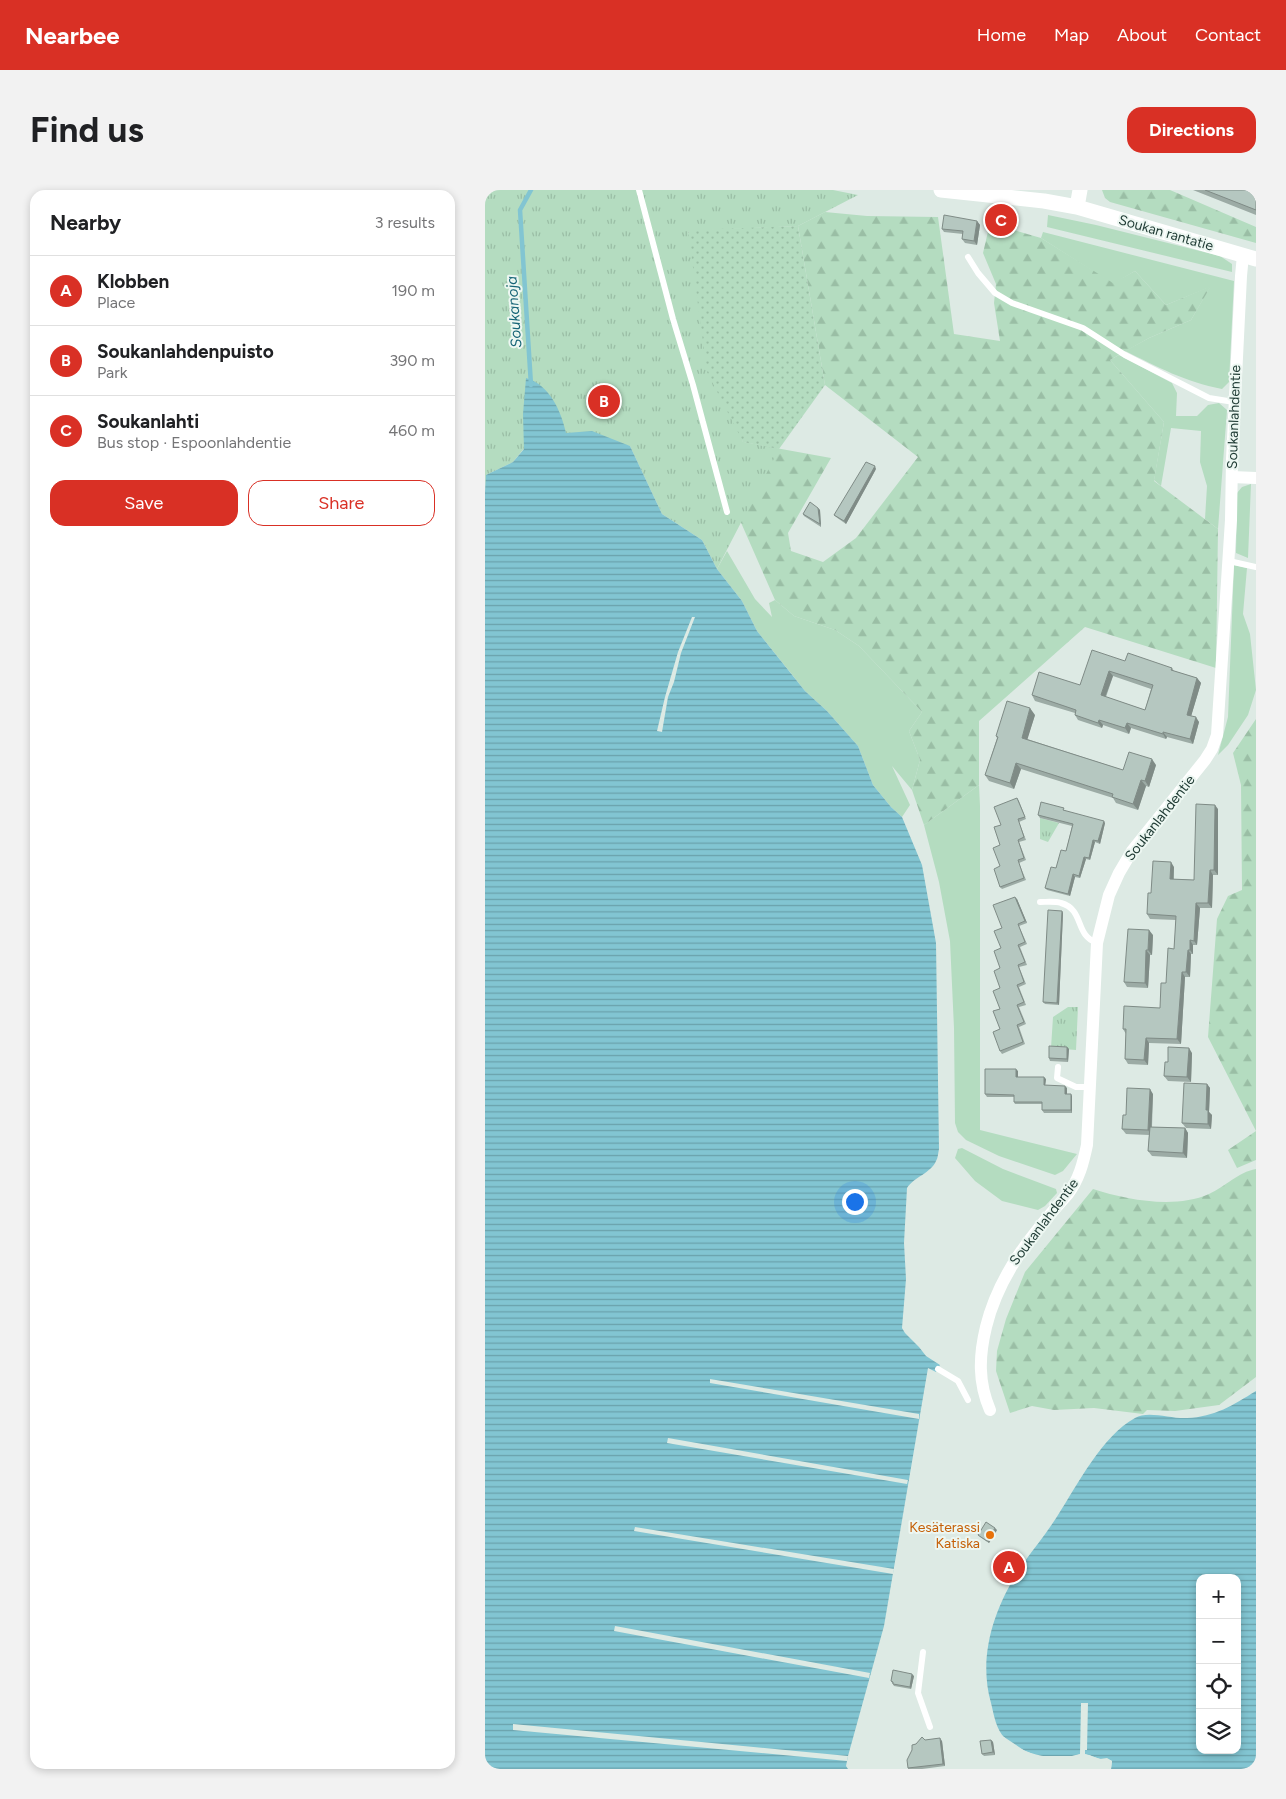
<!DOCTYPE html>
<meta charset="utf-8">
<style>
:root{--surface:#fff;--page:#f2f2f2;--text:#202124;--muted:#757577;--line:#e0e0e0;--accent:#d93025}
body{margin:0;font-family:Figtree,sans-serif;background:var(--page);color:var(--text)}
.controls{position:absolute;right:15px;bottom:15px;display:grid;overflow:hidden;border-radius:10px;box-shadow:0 2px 8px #0003}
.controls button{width:45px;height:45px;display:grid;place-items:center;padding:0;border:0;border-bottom:1px solid var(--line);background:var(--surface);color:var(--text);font:25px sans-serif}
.you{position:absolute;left:369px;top:1011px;width:18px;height:18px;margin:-12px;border:4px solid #fff;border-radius:50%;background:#1a73e8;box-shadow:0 0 0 8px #1a73e833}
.badge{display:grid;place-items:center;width:32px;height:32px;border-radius:50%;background:var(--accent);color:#fff;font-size:16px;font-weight:700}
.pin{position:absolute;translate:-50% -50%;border:2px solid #fff;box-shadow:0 1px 5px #0006}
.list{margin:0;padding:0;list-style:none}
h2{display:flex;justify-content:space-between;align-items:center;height:65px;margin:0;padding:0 20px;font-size:21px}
h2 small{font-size:16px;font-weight:400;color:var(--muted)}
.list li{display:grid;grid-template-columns:32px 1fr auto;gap:15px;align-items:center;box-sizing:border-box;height:70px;padding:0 20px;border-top:1px solid var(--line)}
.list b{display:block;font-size:19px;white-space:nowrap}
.list p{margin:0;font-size:16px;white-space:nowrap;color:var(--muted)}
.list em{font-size:16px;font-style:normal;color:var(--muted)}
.actions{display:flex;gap:10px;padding:15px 20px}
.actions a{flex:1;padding:11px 0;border:1px solid var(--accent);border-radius:15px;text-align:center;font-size:18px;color:var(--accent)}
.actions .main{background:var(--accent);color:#fff}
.icon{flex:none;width:28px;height:28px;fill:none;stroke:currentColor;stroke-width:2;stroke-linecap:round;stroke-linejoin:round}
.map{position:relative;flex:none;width:771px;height:1579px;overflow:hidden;border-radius:15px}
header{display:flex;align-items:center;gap:30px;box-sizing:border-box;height:70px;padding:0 25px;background:var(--accent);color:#fff}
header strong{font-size:24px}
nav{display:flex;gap:28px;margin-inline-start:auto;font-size:18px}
.intro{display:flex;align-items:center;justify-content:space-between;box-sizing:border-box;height:120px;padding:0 30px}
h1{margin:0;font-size:35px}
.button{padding:12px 22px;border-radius:15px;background:var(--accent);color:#fff;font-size:18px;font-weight:700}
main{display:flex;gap:30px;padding:0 30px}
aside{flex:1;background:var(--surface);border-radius:15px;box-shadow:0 2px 8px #0003}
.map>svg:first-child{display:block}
.grass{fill:#b4dcc0}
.forest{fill:url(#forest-firs)}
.park{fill:url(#park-tufts)}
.garden{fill:url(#garden-dots)}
.water{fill:url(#water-rules);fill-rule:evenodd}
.pier{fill:#ddeae4}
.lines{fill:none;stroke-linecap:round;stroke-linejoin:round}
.stream{stroke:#82c5d2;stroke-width:4.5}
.service{stroke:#fff;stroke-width:6}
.minor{stroke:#fff;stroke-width:12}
.tertiary{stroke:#fff;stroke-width:15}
.wall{fill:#9caba5;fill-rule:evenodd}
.shaded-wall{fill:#7f8b86}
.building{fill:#b5c7c0;stroke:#7f8b86;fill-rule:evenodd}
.food-dot{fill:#e8710a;stroke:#edf7f2;stroke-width:2}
.labels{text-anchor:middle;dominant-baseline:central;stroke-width:4;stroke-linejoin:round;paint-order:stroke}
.street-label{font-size:14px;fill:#1e3a33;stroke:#edf7f2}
.food-label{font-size:14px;fill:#c56008;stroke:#edf7f2;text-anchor:end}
.water-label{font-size:15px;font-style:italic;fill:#176577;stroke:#edf7f2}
</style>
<header>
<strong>Nearbee</strong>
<nav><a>Home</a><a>Map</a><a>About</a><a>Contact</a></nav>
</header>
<div class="intro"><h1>Find us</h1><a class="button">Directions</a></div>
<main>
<aside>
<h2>Nearby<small>3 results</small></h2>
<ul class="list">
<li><span class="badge">A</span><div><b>Klobben</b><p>Place</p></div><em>190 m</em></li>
<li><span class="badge">B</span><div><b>Soukanlahdenpuisto</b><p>Park</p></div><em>390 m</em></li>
<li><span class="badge">C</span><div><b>Soukanlahti</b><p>Bus stop · Espoonlahdentie</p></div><em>460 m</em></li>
</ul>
<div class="actions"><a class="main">Save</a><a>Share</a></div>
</aside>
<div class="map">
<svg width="771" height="1579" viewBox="0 0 771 1579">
<defs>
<pattern id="forest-firs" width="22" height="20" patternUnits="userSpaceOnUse" patternTransform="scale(1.25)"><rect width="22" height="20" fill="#b4dcc0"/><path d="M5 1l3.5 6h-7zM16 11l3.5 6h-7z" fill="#9abea5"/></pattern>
<pattern id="park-tufts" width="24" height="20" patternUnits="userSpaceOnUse" patternTransform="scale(1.25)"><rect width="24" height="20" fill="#b4dcc0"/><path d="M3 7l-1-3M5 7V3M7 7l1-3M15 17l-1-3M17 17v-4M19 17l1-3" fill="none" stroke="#9abea5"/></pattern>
<pattern id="garden-dots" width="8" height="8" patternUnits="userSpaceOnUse" patternTransform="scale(1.25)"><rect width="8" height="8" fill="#b4dcc0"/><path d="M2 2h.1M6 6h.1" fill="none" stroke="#9abea5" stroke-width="1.8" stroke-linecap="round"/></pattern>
<pattern id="water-rules" width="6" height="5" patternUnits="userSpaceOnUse" patternTransform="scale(1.25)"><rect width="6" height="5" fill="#82c5d2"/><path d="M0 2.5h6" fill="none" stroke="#6aa1ab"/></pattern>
</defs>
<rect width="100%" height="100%" fill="#ddeae4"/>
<path class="grass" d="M 563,25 L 611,35 L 735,66 L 747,74 L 747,82 L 562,37 Z
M 558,42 L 749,91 L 744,192 L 737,199 C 700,192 673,177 640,161 L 664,148 L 706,130 L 725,97 L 681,115 L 650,81 L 628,94 L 556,48 Z
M 634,165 L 687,193 L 692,203 L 691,226 L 712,226 L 723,215 L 734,213 L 742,220 L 733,339 L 720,329 L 722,296 L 715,272 L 716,241 L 686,238 L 676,296 L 669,290 L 679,232 L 625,170 Z
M 766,294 L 763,368 L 751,363 L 752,303 L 757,297 Z
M 242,361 L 270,409 L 287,427 L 284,413 L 290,410 L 309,426 L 350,440 L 374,456 L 437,522 L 424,541 L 435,570 L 427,600 L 407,576 L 425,615 L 417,627 L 406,617 L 388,595 L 373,556 L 342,521 L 320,501 L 305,482 L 272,441 L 257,411 L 232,379 Z
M 749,375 L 762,378 L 758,424 L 765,444 L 771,500 L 763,525 L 743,555 L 733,565 L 743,527 Z
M 494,595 L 495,616 L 495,940 L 592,964 L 578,981 L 570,985 L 514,966 L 481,950 L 473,942 L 470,933 L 469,838 L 465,751 L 454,692 L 439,635 Z
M 477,958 L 518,979 L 571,999 L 572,1003 L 560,1016 L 553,1020 L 517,1011 L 490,991 L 470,968 L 473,959 Z"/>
<path class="forest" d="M 617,0 L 685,0 L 771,37 L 771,53 L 625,12 L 620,8 Z
M 340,22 L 382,26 L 453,27 L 469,144 L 515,151 L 509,113 L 511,94 L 498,63 L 505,33 L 556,48 L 628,93 L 650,81 L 681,115 L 726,96 L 706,130 L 664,148 L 625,170 L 679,232 L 669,291 L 733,339 L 731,478 L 600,437 L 494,531 L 494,595 L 439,635 L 427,600 L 435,570 L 424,541 L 437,522 L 374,456 L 350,440 L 309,426 L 290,410 L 232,278 L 258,252 L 346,268 L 303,343 L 306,361 L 338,372 L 371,348 L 433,267 L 340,195 L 313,36 Z
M 771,529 L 771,970 L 752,978 L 743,960 L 771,941 L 723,847 L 732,729 L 743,706 L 757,700 L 756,595 L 748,563 Z
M 771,979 L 771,1187 L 734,1215 L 690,1221 L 662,1220 L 658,1224 L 609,1218 L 569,1220 L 547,1216 L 525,1223 L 511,1181 L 512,1161 L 521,1129 L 540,1082 L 608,999 C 642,1010 690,1019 724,1004 C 740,997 753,982 771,979 Z"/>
<path class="park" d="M 0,0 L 348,0 L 373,5 L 313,36 L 203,41 L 258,252 L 294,259 L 232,379 L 217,350 L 177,324 L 145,256 L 49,246 L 28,272 L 1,285 L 0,302 Z
M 555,628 L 574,633 L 563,652 L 555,649 Z
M 583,817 L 593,817 L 591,860 L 566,858 L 568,827 Z"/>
<path class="garden" d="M 313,36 L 340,195 L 294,259 L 258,252 L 222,182 L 203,40 Z"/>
<path class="water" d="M 41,188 C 65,195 76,221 81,243 L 107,241 L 145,256 L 177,324 L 217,350 L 232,379 L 257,411 L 272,441 L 320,501 L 342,521 L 373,556 L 388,595 L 406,617 L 417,627 L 437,675 L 451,753 L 454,959 C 453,963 453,968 451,971 C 446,983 429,987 422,998 L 419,1053 L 421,1089 L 417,1138 L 420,1143 L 434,1157 L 441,1166 L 455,1175 L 451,1182 L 443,1178 L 399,1436 L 363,1566 L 361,1576 L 363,1579 L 0,1579 L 0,302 L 1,285 L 28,272 L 39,259 L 38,224 Z
M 771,1201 L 771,1579 L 626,1579 L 627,1571 C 623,1569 621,1569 616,1569 C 610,1568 605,1564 598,1564 C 594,1564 591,1566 587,1566 C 564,1570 537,1564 520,1548 C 511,1540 509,1525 506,1513 C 492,1464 511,1412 540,1371 C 551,1356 563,1341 573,1325 C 593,1294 617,1246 650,1228 C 663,1220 686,1229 702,1228 C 730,1227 748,1215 771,1201 ZM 715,1388 L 752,1388 L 752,1560 L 715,1560 Z"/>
<path class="pier" d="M 207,427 L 210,427 L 196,463 L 189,492 L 183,507 L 177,542 L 172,541 L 180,507 L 193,462 Z
M 225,1189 L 434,1224 L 434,1229 L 225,1193 Z
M 183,1248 L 423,1290 L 422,1294 L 182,1253 Z
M 150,1337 L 409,1379 L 408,1384 L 149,1341 Z
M 130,1436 L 385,1483 L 384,1488 L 129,1441 Z
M 596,1513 L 603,1513 L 602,1560 L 600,1560 L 600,1564 L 615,1569 L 622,1568 L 627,1571 L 626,1579 L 623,1579 L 625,1572 L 614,1571 L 604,1567 L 595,1567 L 587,1569 L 552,1568 L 539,1563 L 519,1550 L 519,1547 L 540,1561 L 553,1566 L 587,1566 L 595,1564 Z
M 28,1534 L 363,1566 L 362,1571 L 28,1540 Z"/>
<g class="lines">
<path class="stream" d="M 46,195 L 35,20 L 46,0"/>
<path class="service" d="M 154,0 L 188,129 L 208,195 L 242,322
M 483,67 L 493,83 L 510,103 L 527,113 L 598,138 L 640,165 L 724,208 L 749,212
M 744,371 L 771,377
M 555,712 C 562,712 570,711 576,713 C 600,720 589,745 612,753
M 573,877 L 572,888 L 591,897 L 606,897
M 453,1179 L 473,1191 L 483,1210
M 438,1462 L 433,1503 L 445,1537"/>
<path class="minor" d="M 747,287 L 771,288
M 505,1220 C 493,1192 494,1166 501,1137 C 514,1084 547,1044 583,1004 C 594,989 598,974 602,955 L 612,753 L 624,705 L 634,683 L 647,661 L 720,570 L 727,559 L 732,545 L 746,330 L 747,269 L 756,86 L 758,65"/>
<path class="tertiary" d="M 456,0 L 559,11 L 592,17 L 771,69
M 592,17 L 595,0"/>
</g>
<path class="wall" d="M 708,0 L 771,0 L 771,25 Z
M 492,31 L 495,35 L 492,55 L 480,53 L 477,49 L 478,44 L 459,42 L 457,39 Z
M 391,279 L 361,334 L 351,327 L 349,325 Z
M 333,318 L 335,320 L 336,337 L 319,326 L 318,324 Z
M 640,471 L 687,478 L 689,481 L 712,488 L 716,493 L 706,526 L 714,532 L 708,554 L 682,547 L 681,549 L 646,538 L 644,544 L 618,535 L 617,538 L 593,530 L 590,525 L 590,523 L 550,511 L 547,505 L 595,495 ZM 628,486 L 666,499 L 660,520 L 621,507 Z
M 550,525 L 542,549 L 638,580 L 671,575 L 664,597 L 661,596 L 653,620 L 631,613 L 628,608 L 536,579 L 529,599 L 504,591 L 500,585 L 512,548 L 511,546 Z
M 532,608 L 534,611 L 541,629 L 534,632 L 541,650 L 534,652 L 541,670 L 534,673 L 541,690 L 517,699 L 515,697 L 516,635 Z
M 733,619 L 733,685 L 728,685 L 727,718 L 715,718 L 712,755 L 708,755 L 708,764 L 706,764 L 705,787 L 700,787 L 696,854 L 664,853 L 663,875 L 643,874 L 640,869 L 641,844 L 638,839 L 675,818 L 681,793 L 689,759 L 691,730 L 665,729 L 662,724 L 666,703 L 689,677 L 689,689 L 709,690 Z
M 581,620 L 580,621 L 620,633 L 615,654 L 610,652 L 605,670 L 601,669 L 595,688 L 590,687 L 585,706 L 562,700 L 560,698 L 581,661 L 587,636 L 555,628 L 553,625 Z
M 532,709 L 542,733 L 534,736 L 542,754 L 535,757 L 542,775 L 534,777 L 541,794 L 534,797 L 541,815 L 534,817 L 541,834 L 534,837 L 540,854 L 517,864 L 515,861 L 515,778 L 517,738 Z
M 577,721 L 578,723 L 574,815 L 560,814 L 558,812 Z
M 668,745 L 667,765 L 665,765 L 663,798 L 642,797 L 639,792 Z
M 582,857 L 584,859 L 583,872 L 565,871 L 564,868 Z
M 707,863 L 706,892 L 683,891 L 679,886 L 683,872 Z
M 533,881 L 533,887 L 561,889 L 560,895 L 582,898 L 582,904 L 587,906 L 587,923 L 559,923 L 557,920 L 557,914 L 530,914 L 529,912 L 529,907 L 502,907 L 500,904 Z
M 722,894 L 725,898 L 724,922 L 727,925 L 726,939 L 701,938 L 697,933 Z
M 668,904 L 667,937 L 700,938 L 703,943 L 702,968 L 667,966 L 663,961 L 664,945 L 641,944 L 637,939 L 641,925 Z
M 512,1340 L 504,1353 L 495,1347 L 493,1345 Z
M 429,1486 L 426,1499 L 409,1496 L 406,1491 Z
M 440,1550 L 457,1551 L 460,1576 L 437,1579 L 423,1579 L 423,1578 L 431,1554 Z
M 506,1550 L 508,1552 L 510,1565 L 499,1566 L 497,1564 Z"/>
<path class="shaded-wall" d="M 492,31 L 495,35 L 492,55 L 489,51 Z
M 390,276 L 391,279 L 361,334 L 359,331 Z
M 333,318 L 335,320 L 336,337 L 335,334 Z
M 624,481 L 628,486 L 619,510 L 616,505 Z
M 712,488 L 716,493 L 705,530 L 702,525 Z
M 545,518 L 550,525 L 541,554 L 537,548 Z
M 711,527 L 714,532 L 708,554 L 705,549 Z
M 614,530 L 618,535 L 617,538 L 613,533 Z
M 642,533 L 646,538 L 644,544 L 640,538 Z
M 678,542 L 682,547 L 681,549 L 678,544 Z
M 667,569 L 671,575 L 664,597 L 660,591 Z
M 531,573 L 536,579 L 529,599 L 525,593 Z
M 656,590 L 661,596 L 653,620 L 648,614 Z
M 730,615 L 733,619 L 733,685 L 729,680 Z
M 619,631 L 620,633 L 615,654 L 613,651 Z
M 608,650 L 610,652 L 605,670 L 604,668 Z
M 599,667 L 601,669 L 595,688 L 594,686 Z
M 686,672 L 689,677 L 688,693 L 685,689 Z
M 725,680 L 728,685 L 727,718 L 723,713 Z
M 588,684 L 590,687 L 585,706 L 583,704 Z
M 530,707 L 532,709 L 542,733 L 540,731 Z
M 711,713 L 715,718 L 712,755 L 709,751 Z
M 577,721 L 578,723 L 574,815 L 572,813 Z
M 664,740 L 668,745 L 667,765 L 663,760 Z
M 705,750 L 708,755 L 708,764 L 705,760 Z
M 661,760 L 665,765 L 663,798 L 660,793 Z
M 703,760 L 706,764 L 705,787 L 701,782 Z
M 697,782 L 700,787 L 696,854 L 692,849 Z
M 661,848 L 664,853 L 663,875 L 659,870 Z
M 582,857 L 584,859 L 583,872 L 582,869 Z
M 704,858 L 707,863 L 706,892 L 702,887 Z
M 531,879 L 533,881 L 533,889 L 531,887 Z
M 559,887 L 561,889 L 560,897 L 559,895 Z
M 722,894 L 725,898 L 724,922 L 727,925 L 726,939 L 723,934 L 721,920 Z
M 580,896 L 582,898 L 582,906 L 580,904 Z
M 665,899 L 668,904 L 666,945 L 663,940 Z
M 586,904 L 587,906 L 587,923 L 586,920 Z
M 700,938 L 703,943 L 702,968 L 698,963 Z
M 510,1338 L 512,1340 L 504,1353 L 502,1351 Z
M 427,1484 L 429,1486 L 426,1499 L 425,1497 Z
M 455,1548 L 457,1551 L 460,1576 L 458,1574 Z
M 506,1550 L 508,1552 L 510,1565 L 508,1562 Z"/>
<path class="building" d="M 720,0 L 771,0 L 771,20 Z
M 459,25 L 492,31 L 489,51 L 477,49 L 478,41 L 457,39 Z
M 381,272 L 390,276 L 359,331 L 349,325 Z
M 325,312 L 333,318 L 335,334 L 318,324 Z
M 607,460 L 640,471 L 643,463 L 687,478 L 686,480 L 712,488 L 702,525 L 711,527 L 705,549 L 678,542 L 678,544 L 642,533 L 640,538 L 614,530 L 613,533 L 590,525 L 591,520 L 547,505 L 554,482 L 595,495 ZM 624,481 L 668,495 L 660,520 L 616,505 Z
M 522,511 L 545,518 L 537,548 L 638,580 L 644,562 L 667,569 L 660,591 L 656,590 L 648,614 L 627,607 L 628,604 L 531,573 L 525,593 L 500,585 L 513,547 L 511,546 Z
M 532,608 L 540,627 L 533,629 L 539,647 L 533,650 L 539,668 L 533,670 L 539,688 L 515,697 L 509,679 L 515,676 L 508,658 L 515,655 L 509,637 L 516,635 L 509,617 Z
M 556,612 L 579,618 L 578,620 L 619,631 L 613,651 L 608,650 L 604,668 L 599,667 L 594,686 L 588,684 L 583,704 L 560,698 L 566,677 L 571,678 L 576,660 L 581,661 L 588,634 L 553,625 Z
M 711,614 L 730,615 L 729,680 L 725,680 L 723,713 L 711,713 L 709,751 L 705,750 L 705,760 L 703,760 L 701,782 L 697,782 L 692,849 L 661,848 L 659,870 L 640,869 L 641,839 L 638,839 L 639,816 L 675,818 L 676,793 L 681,793 L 683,758 L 689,759 L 691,726 L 662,724 L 663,703 L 666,703 L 668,671 L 686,672 L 685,689 L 709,690 Z
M 530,707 L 540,731 L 533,734 L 540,752 L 533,755 L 540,772 L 533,775 L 539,792 L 532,795 L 539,812 L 532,815 L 539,832 L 532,835 L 538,852 L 515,861 L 508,842 L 515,839 L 508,821 L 515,819 L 508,801 L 515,798 L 509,781 L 515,778 L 509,761 L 516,758 L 509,741 L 517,738 L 508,715 Z
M 563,720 L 577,721 L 572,813 L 558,812 Z
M 643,739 L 664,740 L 663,760 L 661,760 L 660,793 L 639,792 Z
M 564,856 L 582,857 L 582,869 L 564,868 Z
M 683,857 L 704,858 L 702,887 L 679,886 L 680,872 L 683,872 Z
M 500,879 L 531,879 L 531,887 L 559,887 L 559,895 L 580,896 L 580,904 L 586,904 L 586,920 L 557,920 L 557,912 L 529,912 L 529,905 L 500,904 Z
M 699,893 L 722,894 L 721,920 L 723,920 L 723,934 L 697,933 Z
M 642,898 L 665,899 L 663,940 L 637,939 L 638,925 L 641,925 Z
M 665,937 L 700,938 L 698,963 L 663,961 Z
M 501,1332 L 510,1338 L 502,1351 L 493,1345 Z
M 408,1480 L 427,1484 L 425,1497 L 408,1494 L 408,1492 L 406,1491 Z
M 437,1547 L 440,1550 L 455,1548 L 458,1574 L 423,1578 L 422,1570 L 427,1560 L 427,1555 L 431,1554 Z
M 506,1550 L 508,1562 L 497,1564 L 495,1551 Z"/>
<circle class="food-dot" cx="505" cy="1345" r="5"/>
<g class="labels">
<g class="street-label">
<text transform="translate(681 43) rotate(16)">Soukan rantatie</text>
<text transform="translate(749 227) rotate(-88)">Soukanlahdentie</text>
<text transform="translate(675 628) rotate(-52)">Soukanlahdentie</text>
<text transform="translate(559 1032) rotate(-53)">Soukanlahdentie</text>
</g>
<g class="food-label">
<text x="495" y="1337">Kesäterassi<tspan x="495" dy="16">Katiska</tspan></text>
</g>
<g class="water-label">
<text transform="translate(29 122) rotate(-94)">Soukanoja</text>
</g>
</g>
</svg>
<div class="controls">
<button>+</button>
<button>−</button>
<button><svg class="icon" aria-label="locate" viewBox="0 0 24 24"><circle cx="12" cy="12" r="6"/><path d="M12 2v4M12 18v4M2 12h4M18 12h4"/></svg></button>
<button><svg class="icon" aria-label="layers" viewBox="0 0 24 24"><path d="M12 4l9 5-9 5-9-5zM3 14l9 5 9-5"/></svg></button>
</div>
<div class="you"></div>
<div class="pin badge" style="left:524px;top:1377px">A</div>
<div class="pin badge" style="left:119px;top:211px">B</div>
<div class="pin badge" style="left:516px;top:30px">C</div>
</div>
</main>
